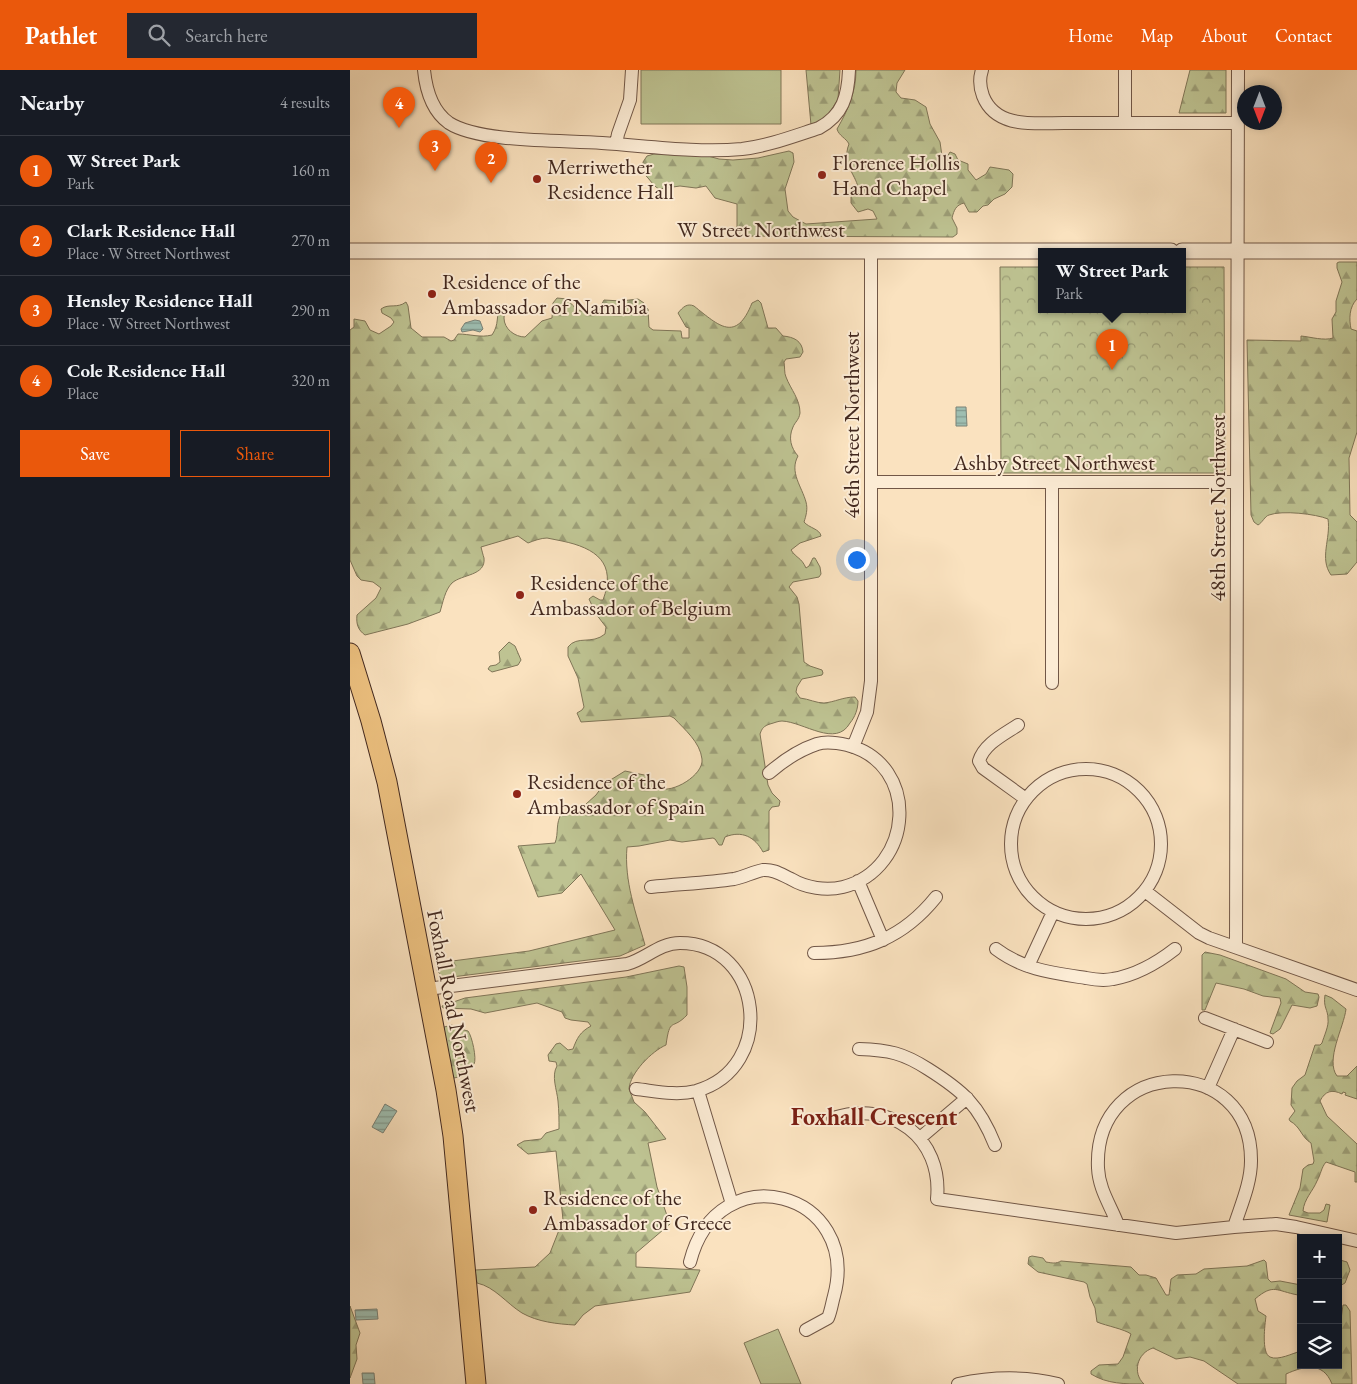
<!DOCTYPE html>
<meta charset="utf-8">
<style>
:root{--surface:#171b24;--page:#242831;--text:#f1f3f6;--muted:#9ea1a6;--line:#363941;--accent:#ea580c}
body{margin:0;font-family:"EB Garamond",serif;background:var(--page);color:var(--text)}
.controls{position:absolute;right:15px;bottom:15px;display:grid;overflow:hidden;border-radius:0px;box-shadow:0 2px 8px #0003}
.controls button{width:45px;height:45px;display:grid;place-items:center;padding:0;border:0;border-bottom:1px solid var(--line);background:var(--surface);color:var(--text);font:25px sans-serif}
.compass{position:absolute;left:887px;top:15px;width:45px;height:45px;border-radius:50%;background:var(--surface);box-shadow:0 2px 8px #0003;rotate:180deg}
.you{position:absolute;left:506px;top:489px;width:18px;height:18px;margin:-12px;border:4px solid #fff;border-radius:50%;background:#1a73e8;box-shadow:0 0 0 8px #1a73e833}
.badge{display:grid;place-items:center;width:32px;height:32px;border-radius:50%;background:var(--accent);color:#fff;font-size:16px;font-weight:700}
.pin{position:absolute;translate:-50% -41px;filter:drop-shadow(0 1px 2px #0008)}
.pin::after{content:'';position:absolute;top:26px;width:18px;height:15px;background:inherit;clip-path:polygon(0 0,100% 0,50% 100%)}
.popup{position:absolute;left:688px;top:178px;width:148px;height:65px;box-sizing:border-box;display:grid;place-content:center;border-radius:0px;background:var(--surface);filter:drop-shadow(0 1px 4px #0005);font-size:16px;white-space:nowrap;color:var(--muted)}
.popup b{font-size:19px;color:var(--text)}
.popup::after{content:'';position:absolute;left:50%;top:100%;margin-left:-10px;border:10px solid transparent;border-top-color:var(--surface)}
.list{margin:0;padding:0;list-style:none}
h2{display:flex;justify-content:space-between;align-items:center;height:65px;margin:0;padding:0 20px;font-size:21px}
h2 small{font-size:16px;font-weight:400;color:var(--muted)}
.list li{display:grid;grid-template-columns:32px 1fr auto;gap:15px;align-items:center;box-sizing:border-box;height:70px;padding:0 20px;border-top:1px solid var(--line)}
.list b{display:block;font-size:19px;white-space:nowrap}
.list p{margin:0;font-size:16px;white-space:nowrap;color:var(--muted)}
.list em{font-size:16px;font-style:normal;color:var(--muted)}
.actions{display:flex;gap:10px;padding:15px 20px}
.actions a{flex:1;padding:11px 0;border:1px solid var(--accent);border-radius:0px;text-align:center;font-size:18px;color:var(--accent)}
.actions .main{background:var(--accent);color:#fff}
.icon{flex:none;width:28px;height:28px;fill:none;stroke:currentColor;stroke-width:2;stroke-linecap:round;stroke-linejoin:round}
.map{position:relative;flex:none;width:1007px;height:1314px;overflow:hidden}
header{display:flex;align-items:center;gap:30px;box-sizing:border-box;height:70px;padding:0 25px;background:var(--accent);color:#fff}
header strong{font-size:24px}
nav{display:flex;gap:28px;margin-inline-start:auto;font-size:18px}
.search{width:350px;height:45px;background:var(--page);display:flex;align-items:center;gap:12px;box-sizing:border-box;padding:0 18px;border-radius:0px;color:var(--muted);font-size:19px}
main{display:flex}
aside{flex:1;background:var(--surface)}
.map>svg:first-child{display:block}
.forest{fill:url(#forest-firs);stroke:#807658}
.park{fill:url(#park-crowns);stroke:#807658}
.garden{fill:#bec392;stroke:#807658}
.water{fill:url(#water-rules);stroke:#7a8277}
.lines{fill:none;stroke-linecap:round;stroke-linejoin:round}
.minor-casing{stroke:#715747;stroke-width:14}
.tertiary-casing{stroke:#715747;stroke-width:17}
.primary-casing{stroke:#43291f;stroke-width:21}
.minor{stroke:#fcecd5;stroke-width:12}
.tertiary{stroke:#fcecd5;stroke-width:15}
.primary{stroke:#edc180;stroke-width:19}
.poi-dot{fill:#8f2418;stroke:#fcecd5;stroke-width:2}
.labels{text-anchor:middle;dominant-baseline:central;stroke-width:4;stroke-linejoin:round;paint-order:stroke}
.poi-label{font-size:22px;fill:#43291f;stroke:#fcecd5;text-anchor:start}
.street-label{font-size:22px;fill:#43291f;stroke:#fcecd5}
.neighbourhood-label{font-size:24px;font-weight:bold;fill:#7a1f14;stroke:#fcecd5}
</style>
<header>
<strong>Pathlet</strong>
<div class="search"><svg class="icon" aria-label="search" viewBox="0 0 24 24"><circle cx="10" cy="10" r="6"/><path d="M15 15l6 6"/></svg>Search here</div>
<nav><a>Home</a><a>Map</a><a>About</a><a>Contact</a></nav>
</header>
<main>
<aside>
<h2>Nearby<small>4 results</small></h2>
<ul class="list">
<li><span class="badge">1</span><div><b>W Street Park</b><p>Park</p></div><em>160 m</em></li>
<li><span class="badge">2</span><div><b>Clark Residence Hall</b><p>Place · W Street Northwest</p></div><em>270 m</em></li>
<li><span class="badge">3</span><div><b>Hensley Residence Hall</b><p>Place · W Street Northwest</p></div><em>290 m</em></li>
<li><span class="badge">4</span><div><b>Cole Residence Hall</b><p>Place</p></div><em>320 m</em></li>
</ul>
<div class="actions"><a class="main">Save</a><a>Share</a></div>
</aside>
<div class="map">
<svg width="1007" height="1314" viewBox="0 0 1007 1314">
<defs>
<pattern id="forest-firs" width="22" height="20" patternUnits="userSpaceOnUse" patternTransform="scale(1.25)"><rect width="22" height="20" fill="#bec392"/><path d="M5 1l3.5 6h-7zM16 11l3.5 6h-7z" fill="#9c9e77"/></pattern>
<pattern id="park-crowns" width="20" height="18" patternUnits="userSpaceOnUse" patternTransform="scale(1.25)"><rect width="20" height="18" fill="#bec392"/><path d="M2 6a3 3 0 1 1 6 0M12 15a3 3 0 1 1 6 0" fill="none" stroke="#9c9e77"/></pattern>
<pattern id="water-rules" width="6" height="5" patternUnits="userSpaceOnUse" patternTransform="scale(1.25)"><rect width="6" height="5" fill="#9ebeb1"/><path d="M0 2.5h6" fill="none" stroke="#829a8f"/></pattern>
</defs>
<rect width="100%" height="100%" fill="#fae2bf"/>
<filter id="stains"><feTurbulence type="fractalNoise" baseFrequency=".004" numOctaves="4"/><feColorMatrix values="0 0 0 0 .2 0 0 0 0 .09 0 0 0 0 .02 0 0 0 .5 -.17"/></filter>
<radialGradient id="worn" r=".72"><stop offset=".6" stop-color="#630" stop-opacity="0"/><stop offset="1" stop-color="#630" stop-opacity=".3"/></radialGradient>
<path class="forest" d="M 456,0 L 490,0 L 488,29 L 477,47 L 461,55 Z
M 506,0 L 555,0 L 547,13 L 546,22 L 551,28 L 565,30 L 576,37 L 580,54 L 590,72 L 592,86 L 597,87 L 600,82 L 605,84 L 608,90 L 618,94 L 618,100 L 626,110 L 636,104 L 640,97 L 659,100 L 663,104 L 662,117 L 655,124 L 644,129 L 638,135 L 633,136 L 627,142 L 619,142 L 614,133 C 606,135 604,140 602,148 L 607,158 L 607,164 L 603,167 L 385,166 L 387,156 L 387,134 L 365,128 L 356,116 L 346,118 L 330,116 L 309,119 C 303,116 300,109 294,104 L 293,92 L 297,86 L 304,84 L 358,86 L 369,89 L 383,90 L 408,88 L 439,81 L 443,83 L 444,92 L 435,119 L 438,141 L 443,147 L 456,154 L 527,149 L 523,141 L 518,139 L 508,142 L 501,133 L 501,127 C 502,126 507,122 507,121 C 512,111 490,96 499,74 C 496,68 489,66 487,59 C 498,40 506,22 506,0 Z
M 840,0 L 876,0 L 876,43 L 829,43 Z
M 989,192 L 1007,192 L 1007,229 C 999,237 999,249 1001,259 L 1007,261 L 1007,362 L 999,388 L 1000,445 L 1007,452 L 1007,492 L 997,504 L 981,505 C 969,488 981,469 978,449 C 966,444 932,440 919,445 C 915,446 912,453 908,455 L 904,452 L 901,445 L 897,270 L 951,271 L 951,266 C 961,267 974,271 983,268 L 982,249 L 986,242 L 986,231 L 992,212 L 987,198 L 987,193 Z
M 207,228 L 217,229 C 228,242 231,243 248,241 L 254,230 L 271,231 L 288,229 L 294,233 L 293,234 L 298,239 L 299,257 L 303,260 L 331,261 L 332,268 L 339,268 L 339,258 L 336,257 L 328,243 C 333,237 337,233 344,236 C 369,256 386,273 402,233 L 408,230 L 411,233 L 418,258 L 426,258 L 433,266 C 444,267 452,271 453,282 L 450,287 L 436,289 L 434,292 C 435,297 434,303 436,307 C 441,320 450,329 450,343 C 449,350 445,352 443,357 C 438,368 441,378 448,386 C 439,402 452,417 456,432 C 458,439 456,446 454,452 C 459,458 470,459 471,466 L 450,473 L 441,480 C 447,489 451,487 456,498 L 459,496 L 463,488 L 465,488 L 470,497 L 471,504 L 469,507 L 443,512 L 439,517 L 447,527 L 449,534 L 454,592 L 460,596 L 472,600 L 473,603 L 472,605 L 452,609 L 447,617 L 446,622 L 450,628 C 459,629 466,633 474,633 C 485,632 493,627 505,627 L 508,631 C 508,639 505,647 500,653 C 486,678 454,652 432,651 C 428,651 424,653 420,654 C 414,656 412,658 410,664 L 418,715 L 422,723 L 430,731 L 429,736 L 422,737 L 419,741 L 419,780 L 413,782 C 405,767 392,760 375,767 L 372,775 L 369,775 L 365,769 L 363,768 L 332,772 L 320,770 L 289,776 L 277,777 C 274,811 286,843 295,875 L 270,886 L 94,908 L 87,901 L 87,893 L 179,881 L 265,860 L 231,804 L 212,823 L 188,827 L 168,776 L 205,773 C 209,763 205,753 212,743 L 229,742 L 236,734 L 246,725 L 254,714 L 275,701 L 299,706 C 302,710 304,716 309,718 C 322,724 354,705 352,689 C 350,672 335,660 324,648 L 320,646 L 231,652 L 227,643 L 232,640 L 234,637 L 228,608 L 218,586 L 218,577 C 227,565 242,575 255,564 L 256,557 L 246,544 L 239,529 L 243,526 L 250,530 L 253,530 C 267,493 246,478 212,471 C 207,470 202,469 197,468 C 191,468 183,471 178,473 L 168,466 L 131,477 C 132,481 133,485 134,488 C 136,506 112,504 102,513 C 95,520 93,532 90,542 L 58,554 L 15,565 C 8,560 6,554 7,545 L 26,528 L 31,518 L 23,512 L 11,510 L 7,506 L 0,490 L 0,260 L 4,257 L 4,249 L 15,251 L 20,260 L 29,264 L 41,256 L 44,252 L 41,248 L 32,243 L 31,239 C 39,233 47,239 56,232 L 58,236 L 61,258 L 72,267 L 94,267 L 101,271 L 104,270 L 108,264 C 120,264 130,268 142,265 C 150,253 145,247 151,235 L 155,235 C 156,240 154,243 154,248 C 154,259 165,267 175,267 L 192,251 L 202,248 L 203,233 Z
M 159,572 L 165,576 L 171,590 L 168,595 L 142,602 L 138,599 L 140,596 L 146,595 L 150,592 L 149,582 Z
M 855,882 L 870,885 L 936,909 L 955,922 L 968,924 L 969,927 L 967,936 L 960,938 L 942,935 L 930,959 L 923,964 L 920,963 L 921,960 L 931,933 L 930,928 L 913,926 L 894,919 L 866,913 L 855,940 L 852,940 L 852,885 Z
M 329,896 L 334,897 L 337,917 L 337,945 C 322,961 320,946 316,975 C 302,981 280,1003 279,1019 L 284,1032 L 295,1042 L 316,1069 L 298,1073 L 307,1117 L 320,1154 L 286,1183 L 286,1197 L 350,1200 L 340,1222 L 245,1236 L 233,1245 L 225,1255 C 207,1254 188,1252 172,1243 C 156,1233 145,1217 127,1213 L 125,1200 L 185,1197 L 200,1183 L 213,1150 L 206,1081 L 178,1084 L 167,1075 L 174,1071 L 191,1069 L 196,1063 L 209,1059 C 209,1050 209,1041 208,1031 C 207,1020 201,1006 207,996 L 206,992 L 199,991 L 198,985 L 206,974 L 210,973 L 218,980 L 223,979 C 227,968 230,962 241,956 L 238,952 L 221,950 L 215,948 L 212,942 L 187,933 L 135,943 L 121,939 L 93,938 L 92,936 L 115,928 L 276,907 Z
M 975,925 L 982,928 L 996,939 C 994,957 975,990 987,1006 L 997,1006 L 1007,996 L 1007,1029 L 995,1025 L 996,1023 L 993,1022 L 992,1024 C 982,1019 975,1021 970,1031 L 977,1046 L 1007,1074 L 1007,1112 L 1005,1112 L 1005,1102 L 976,1092 C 971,1098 971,1104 967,1111 C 963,1121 954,1129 953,1141 L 958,1143 L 970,1143 L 974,1140 L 976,1134 L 980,1135 L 977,1152 L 939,1145 L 950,1118 L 953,1099 L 958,1095 L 963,1094 L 964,1091 L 961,1073 C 951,1067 951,1057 940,1051 L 939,1049 L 945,1041 L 941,1035 L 942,1018 L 947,1011 L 955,1005 L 965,975 L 970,975 L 972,973 C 974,966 979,956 978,949 C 978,939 973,938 975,925 Z
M 102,955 L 106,958 L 118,961 C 122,966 127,989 124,994 C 123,995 118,999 117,1000 L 117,1005 L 104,1008 L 102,1006 L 94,959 L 94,957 Z
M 682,1186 L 693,1188 L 696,1192 C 702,1193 706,1194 711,1191 L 781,1197 L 789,1205 L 796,1205 L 806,1208 L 816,1225 L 819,1225 L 821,1209 L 827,1205 L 846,1204 L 854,1199 L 897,1196 L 914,1190 L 916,1192 L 918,1209 L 921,1212 L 930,1211 L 951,1215 L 951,1235 L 948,1225 C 926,1221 924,1213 905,1229 L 908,1241 L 916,1246 C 915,1254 911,1283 920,1287 C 928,1291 943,1283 951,1281 L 951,1295 L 988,1295 L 988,1271 L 993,1235 L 996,1235 L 1000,1241 L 1002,1314 L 982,1314 C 973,1291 954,1296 936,1304 L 936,1314 L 888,1314 L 854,1291 L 840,1287 L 826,1289 L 803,1278 C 787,1283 782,1303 794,1314 C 775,1314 757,1314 741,1304 L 741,1301 L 749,1295 L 768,1294 L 773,1287 L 781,1264 C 774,1259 757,1256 747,1252 L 745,1238 L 740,1227 L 737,1214 L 734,1212 L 688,1202 L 678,1194 L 679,1187 Z
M 990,1190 L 997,1192 L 1000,1200 L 995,1213 L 988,1217 L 988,1191 Z
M 0,1236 L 10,1263 L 6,1275 L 7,1289 L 0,1308 Z"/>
<path class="park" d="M 650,197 L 692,197 L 692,239 L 832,239 L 832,197 L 874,197 L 875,403 L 651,403 Z"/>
<path class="garden" d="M 291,0 L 431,0 L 431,54 L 291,54 Z
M 428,1259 L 451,1314 L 411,1314 L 394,1273 Z"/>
<path class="water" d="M 125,250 L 130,251 L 133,259 L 130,262 L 123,260 L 112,262 L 111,259 L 115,253 Z
M 606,337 L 616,337 L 617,356 L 606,356 Z
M 35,1034 L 47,1041 L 33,1063 L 22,1057 Z
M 27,1239 L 28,1249 L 6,1250 L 5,1240 Z
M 12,1303 L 24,1303 L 25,1314 L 13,1314 Z"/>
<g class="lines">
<g class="minor-casing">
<path id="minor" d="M 74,0 C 76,20 82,41 99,53 C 130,73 214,70 252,73 C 298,76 346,83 392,79 C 418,76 444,66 469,58 C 493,45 498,26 499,0
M 632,0 C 629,9 630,18 633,26 C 646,59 685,53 714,53 C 734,53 755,53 775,53 L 775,0
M 775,53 L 887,53
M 266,74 L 268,64 L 280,30 L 282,0
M 521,412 L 887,412
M 702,613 L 702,412
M 668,655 C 653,665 634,674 629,691 L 633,698 L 676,729
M 503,677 L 517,642 L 521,611 L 521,180
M661 774a75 75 0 1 1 150 0a75 75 0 1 1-150 0Z
M 508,811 L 533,870
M 301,817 C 328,814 357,813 384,809 C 394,807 403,802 413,800 C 424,799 432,805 441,809 C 456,818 476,821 493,817 C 564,799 571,694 497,675 C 488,673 477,671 467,674 C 449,680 434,690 419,703
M 795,821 L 849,863 L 859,868 L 1007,920
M 886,877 L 888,0
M 646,879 C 674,900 703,903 736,908 C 746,910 753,911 763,909 C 786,905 807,893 825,879
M 464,883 C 515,883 554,867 586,827
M 678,896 L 703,842
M 77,919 L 277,894 C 296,889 309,873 330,873 C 413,873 428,998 346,1021 C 326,1026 305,1021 286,1019
M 855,948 L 917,972
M 509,979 C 539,980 553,983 578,999 C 613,1021 629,1035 645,1075
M 858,1018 L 884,959
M 348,1021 L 382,1134
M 483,1048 C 541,1029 593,1068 587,1129 L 826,1163 L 884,1157 L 926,1154 L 946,1157 L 1007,1171
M 570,1068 L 617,1028
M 768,1155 C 761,1136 749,1120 748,1098 C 743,985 902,982 901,1091 C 901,1113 891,1135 884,1157
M 340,1192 C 368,1082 512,1122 484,1226 C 482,1233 481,1241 478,1248 L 456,1260
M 608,1314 C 641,1307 675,1306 708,1314"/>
</g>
<g class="tertiary-casing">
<path id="tertiary" d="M 0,181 L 821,181
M 832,181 L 1007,181"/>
</g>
<g class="primary-casing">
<path id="primary" d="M 0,583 L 21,651 L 37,712 L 96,1020 L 103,1066 L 126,1314"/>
</g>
<use href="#minor" class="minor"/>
<use href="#tertiary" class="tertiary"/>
<use href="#primary" class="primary"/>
</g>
<g class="poi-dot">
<circle cx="472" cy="105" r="5"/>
<circle cx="187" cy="109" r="5"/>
<circle cx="82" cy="224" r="5"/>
<circle cx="170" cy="525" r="5"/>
<circle cx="167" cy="724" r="5"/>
<circle cx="183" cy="1140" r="5"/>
</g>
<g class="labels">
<g class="poi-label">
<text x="482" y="92">Florence Hollis<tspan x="482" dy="25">Hand Chapel</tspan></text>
<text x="197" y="96">Merriwether<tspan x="197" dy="25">Residence Hall</tspan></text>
<text x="92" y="211">Residence of the<tspan x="92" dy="25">Ambassador of Namibia</tspan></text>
<text x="180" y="512">Residence of the<tspan x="180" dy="25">Ambassador of Belgium</tspan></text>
<text x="177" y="711">Residence of the<tspan x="177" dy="25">Ambassador of Spain</tspan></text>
<text x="193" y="1127">Residence of the<tspan x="193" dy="25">Ambassador of Greece</tspan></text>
</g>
<g class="street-label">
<text x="411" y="159">W Street Northwest</text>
<text transform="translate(501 355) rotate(-90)">46th Street Northwest</text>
<text x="704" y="392">Ashby Street Northwest</text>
<text transform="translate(867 438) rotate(-90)">48th Street Northwest</text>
<text transform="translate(104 941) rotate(79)">Foxhall Road Northwest</text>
</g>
<g class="neighbourhood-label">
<text x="524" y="1046">Foxhall Crescent</text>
</g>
</g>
<rect width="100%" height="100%" filter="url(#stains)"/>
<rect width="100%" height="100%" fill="url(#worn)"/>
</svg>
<div class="controls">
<button>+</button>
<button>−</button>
<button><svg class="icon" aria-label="layers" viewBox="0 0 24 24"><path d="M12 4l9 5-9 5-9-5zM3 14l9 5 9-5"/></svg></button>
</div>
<svg class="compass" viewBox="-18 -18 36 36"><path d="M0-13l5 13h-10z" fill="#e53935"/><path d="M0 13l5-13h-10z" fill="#9ea1a6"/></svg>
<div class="you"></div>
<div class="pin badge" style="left:762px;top:300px">1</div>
<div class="popup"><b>W Street Park</b>Park</div>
<div class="pin badge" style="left:141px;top:113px">2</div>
<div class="pin badge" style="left:85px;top:101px">3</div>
<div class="pin badge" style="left:49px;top:58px">4</div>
</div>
</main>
